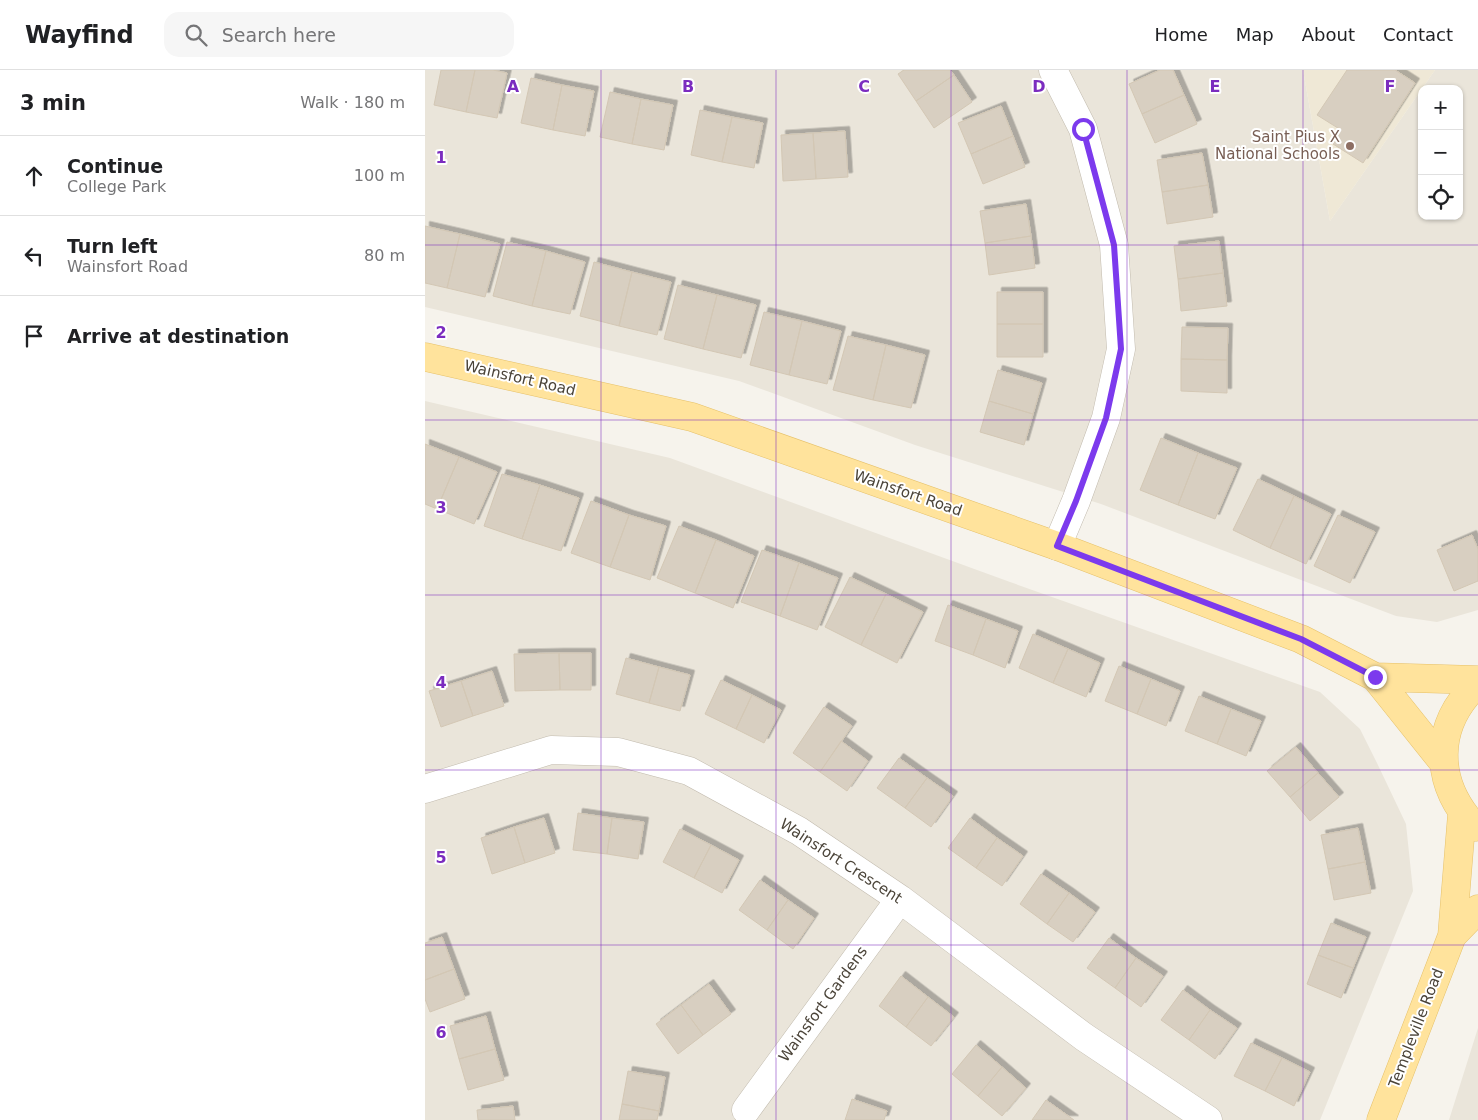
<!DOCTYPE html>
<meta charset="utf-8">
<style>
:root{--surface:#fff;--page:#f6f6f6;--text:#202124;--muted:#757577;--line:#e0e0e0}
body{margin:0;font-family:"DejaVu Sans",sans-serif;background:var(--page);color:var(--text)}
.controls{position:absolute;right:15px;top:15px;display:grid;overflow:hidden;border-radius:10px;box-shadow:0 1px 4px #0004}
.controls button{width:45px;height:45px;display:grid;place-items:center;padding:0;border:0;border-bottom:1px solid var(--line);background:var(--surface);color:var(--text);font:25px sans-serif}
.stop{position:absolute;width:15px;height:15px;margin:-11px;border:4px solid #7c3aed;border-radius:50%;background:#fff}
.stop.end{background:#7c3aed;border-color:#fff;box-shadow:0 1px 5px #0008}
.list{margin:0;padding:0;list-style:none}
h2{display:flex;justify-content:space-between;align-items:center;height:65px;margin:0;padding:0 20px;font-size:21px}
h2 small{font-size:16px;font-weight:400;color:var(--muted)}
.list li{display:grid;grid-template-columns:32px 1fr auto;gap:15px;align-items:center;box-sizing:border-box;height:80px;padding:0 20px;border-top:1px solid var(--line)}
.list b{display:block;font-size:19px;white-space:nowrap}
.list p{margin:0;font-size:16px;white-space:nowrap;color:var(--muted)}
.list em{font-size:16px;font-style:normal;color:var(--muted)}
.icon{flex:none;width:28px;height:28px;fill:none;stroke:currentColor;stroke-width:2;stroke-linecap:round;stroke-linejoin:round}
.map{position:relative;flex:none;width:1053px;height:1050px;overflow:hidden}
header{display:flex;align-items:center;gap:30px;box-sizing:border-box;height:70px;padding:0 25px;background:var(--surface);border-bottom:1px solid var(--line)}
header strong{font-size:24px}
nav{display:flex;gap:28px;margin-inline-start:auto;font-size:18px}
.search{width:350px;height:45px;background:var(--page);display:flex;align-items:center;gap:12px;box-sizing:border-box;padding:0 18px;border-radius:15px;color:var(--muted);font-size:19px}
main{display:flex}
aside{flex:1;background:var(--surface)}
.map>svg:first-child{display:block}
.residential{fill:#eae5da;fill-rule:evenodd}
.education{fill:#efe8d6}
.building{fill:#d8cfc1;stroke:#d3c7b4;filter:url(#shadow)}
.lines{fill:none;stroke-linecap:round;stroke-linejoin:round}
.minor-casing{stroke:#c2bbae;stroke-width:29}
.major-casing{stroke:#e6c16a;stroke-width:29}
.minor{stroke:#fff;stroke-width:28}
.major{stroke:#ffe39c;stroke-width:28}
.route{stroke:#7c3aed;stroke-width:6}
.grid{fill:none;stroke:#7b2cbf;stroke-width:1;stroke-opacity:0.55}
.education-dot{fill:#8d6e63;stroke:#fff;stroke-width:2}
.labels{text-anchor:middle;dominant-baseline:central;stroke-width:4;stroke-linejoin:round;paint-order:stroke}
.education-label{font-size:15px;fill:#785e54;stroke:#fff;text-anchor:end}
.street-label{font-size:15px;fill:#4b4439;stroke:#fff}
.grid-label{font-size:16px;text-anchor:middle;font-weight:bold;fill:#7b2cbf;stroke:#fff;stroke-width:4;stroke-linejoin:round;paint-order:stroke}
</style>
<header>
<strong>Wayfind</strong>
<div class="search"><svg class="icon" aria-label="search" viewBox="0 0 24 24"><circle cx="10" cy="10" r="6"/><path d="M15 15l6 6"/></svg>Search here</div>
<nav><a>Home</a><a>Map</a><a>About</a><a>Contact</a></nav>
</header>
<main>
<aside>
<h2>3 min<small>Walk · 180 m</small></h2>
<ul class="list">
<li><svg class="icon" aria-label="ahead" viewBox="0 0 24 24"><path d="M12 20V5M6 11l6-6 6 6"/></svg><div><b>Continue</b><p>College Park</p></div><em>100 m</em></li>
<li><svg class="icon" aria-label="left" viewBox="0 0 24 24"><path d="M17 20v-9H6M10 6l-5 5 5 5"/></svg><div><b>Turn left</b><p>Wainsfort Road</p></div><em>80 m</em></li>
<li><svg class="icon" aria-label="arrive" viewBox="0 0 24 24"><path d="M6 21V4h12l-3 4 3 4H6"/></svg><div><b>Arrive at destination</b></div></li>
</ul>
</aside>
<div class="map">
<svg width="1053" height="1050" viewBox="0 0 1053 1050">
<defs>
<filter id="shadow"><feDropShadow dx="4.5" dy="-4.5" stdDeviation="0" flood-color="#0004"/></filter>
</defs>
<rect width="100%" height="100%" fill="#f6f3ec"/>
<path class="residential" d="M 0,0 L 878,0 L 905,151 L 1010,0 L 1053,0 L 1053,540 L 1012,552 L 971,546 L 676,434 L 490,375 L 314,311 L 0,237 ZM 997,19 L 1034,19 L 1034,146 L 997,146 Z
M 0,331 L 245,388 L 585,512 L 895,622 L 935,659 L 952,693 L 981,754 L 988,821 L 895,1050 L 0,1050 Z
M 1053,958 L 1053,1050 L 1024,1050 Z"/>
<path class="education" d="M 878,0 L 1010,0 L 905,151 Z"/>
<path class="building" d="M 16,0 L 50,0 L 41,42 L 9,35 Z
M 50,0 L 68,0 L 82,3 L 72,48 L 41,42 Z
M 479,0 L 525,0 L 529,5 L 491,31 L 473,4 Z
M 735,0 L 748,0 L 759,25 L 717,44 L 704,14 Z
M 922,0 L 970,0 L 990,13 L 938,93 L 908,74 L 916,60 L 892,45 Z
M 529,5 L 547,32 L 509,58 L 491,31 Z
M 106,8 L 137,15 L 128,60 L 96,53 Z
M 137,15 L 169,21 L 160,66 L 128,60 Z
M 185,22 L 216,29 L 207,74 L 175,67 Z
M 759,25 L 772,54 L 730,73 L 717,44 Z
M 216,29 L 248,35 L 239,80 L 207,74 Z
M 576,36 L 588,66 L 546,84 L 533,53 Z
M 275,40 L 307,47 L 297,92 L 266,85 Z
M 307,47 L 338,53 L 329,98 L 297,92 Z
M 420,61 L 423,107 L 391,109 L 388,63 Z
M 388,63 L 391,109 L 358,111 L 356,65 Z
M 588,66 L 600,97 L 558,114 L 546,84 Z
M 777,83 L 783,115 L 737,122 L 732,90 Z
M 783,115 L 788,147 L 742,154 L 737,122 Z
M 601,134 L 606,166 L 560,173 L 555,141 Z
M 0,156 L 35,164 L 22,218 L 0,213 Z
M 35,164 L 75,174 L 60,227 L 22,218 Z
M 606,166 L 610,198 L 564,205 L 560,173 Z
M 794,171 L 798,203 L 753,209 L 749,176 Z
M 82,172 L 121,181 L 107,236 L 68,226 Z
M 121,181 L 160,192 L 145,244 L 107,236 Z
M 169,192 L 207,202 L 194,256 L 155,246 Z
M 207,202 L 246,212 L 232,265 L 194,256 Z
M 798,203 L 802,236 L 756,241 L 753,209 Z
M 253,215 L 292,225 L 278,279 L 239,269 Z
M 572,222 L 618,222 L 618,254 L 572,254 Z
M 292,225 L 331,235 L 316,288 L 278,279 Z
M 339,242 L 377,251 L 364,305 L 325,295 Z
M 377,251 L 416,261 L 402,314 L 364,305 Z
M 572,254 L 618,254 L 618,287 L 572,287 Z
M 757,257 L 803,258 L 802,290 L 756,289 Z
M 423,266 L 461,275 L 448,330 L 408,320 Z
M 461,275 L 500,285 L 486,338 L 448,330 Z
M 756,289 L 802,290 L 802,323 L 756,321 Z
M 573,300 L 617,313 L 608,344 L 564,331 Z
M 564,331 L 608,344 L 599,375 L 555,362 Z
M 736,368 L 773,383 L 753,435 L 715,420 Z
M 0,374 L 34,387 L 12,439 L 0,434 Z
M 773,383 L 812,398 L 790,449 L 753,435 Z
M 34,387 L 72,402 L 49,454 L 12,439 Z
M 77,404 L 115,415 L 97,469 L 59,456 Z
M 833,409 L 869,426 L 845,478 L 808,460 Z
M 115,415 L 154,428 L 136,481 L 97,469 Z
M 869,426 L 906,444 L 881,494 L 845,478 Z
M 166,431 L 204,445 L 185,497 L 146,483 Z
M 204,445 L 241,456 L 225,510 L 185,497 Z
M 913,445 L 950,462 L 925,513 L 889,496 Z
M 254,456 L 291,470 L 270,523 L 232,508 Z
M 1047,465 L 1053,479 L 1053,511 L 1029,521 L 1012,480 Z
M 291,470 L 329,486 L 308,538 L 270,523 Z
M 337,480 L 374,493 L 355,546 L 316,532 Z
M 374,493 L 413,508 L 392,560 L 355,546 Z
M 425,507 L 461,524 L 436,575 L 400,557 Z
M 461,524 L 498,542 L 472,593 L 436,575 Z
M 523,535 L 561,549 L 548,585 L 510,571 Z
M 561,549 L 593,561 L 580,598 L 548,585 Z
M 608,564 L 643,579 L 628,613 L 594,598 Z
M 643,579 L 675,593 L 661,627 L 628,613 Z
M 134,583 L 166,583 L 166,620 L 135,620 Z
M 134,583 L 135,620 L 90,621 L 89,584 Z
M 201,588 L 234,597 L 224,633 L 191,624 Z
M 694,596 L 726,609 L 712,644 L 680,631 Z
M 234,597 L 265,605 L 255,641 L 224,633 Z
M 67,601 L 79,636 L 48,646 L 36,611 Z
M 726,609 L 755,621 L 741,656 L 712,644 Z
M 296,610 L 327,625 L 311,659 L 280,644 Z
M 36,611 L 48,646 L 16,657 L 4,621 Z
M 327,625 L 356,640 L 339,673 L 311,659 Z
M 774,626 L 806,639 L 792,674 L 760,661 Z
M 399,637 L 427,656 L 395,702 L 368,683 Z
M 806,639 L 836,651 L 821,686 L 792,674 Z
M 416,671 L 443,691 L 422,721 L 395,702 Z
M 871,677 L 893,703 L 865,727 L 842,701 Z
M 474,688 L 502,708 L 480,738 L 452,718 Z
M 893,703 L 914,727 L 885,751 L 865,727 Z
M 502,708 L 528,726 L 506,757 L 480,738 Z
M 153,743 L 187,748 L 182,784 L 148,780 Z
M 119,748 L 130,783 L 100,793 L 89,757 Z
M 187,748 L 219,752 L 213,789 L 182,784 Z
M 545,748 L 572,768 L 551,798 L 523,778 Z
M 89,757 L 100,793 L 67,804 L 56,768 Z
M 933,758 L 940,792 L 903,799 L 896,765 Z
M 255,759 L 286,775 L 269,808 L 238,792 Z
M 572,768 L 598,786 L 577,816 L 551,798 Z
M 286,775 L 314,790 L 297,823 L 269,808 Z
M 940,792 L 946,823 L 909,830 L 903,799 Z
M 616,804 L 644,823 L 622,854 L 595,834 Z
M 335,810 L 363,830 L 342,860 L 314,840 Z
M 644,823 L 670,842 L 648,872 L 622,854 Z
M 363,830 L 389,848 L 368,879 L 342,860 Z
M 906,853 L 941,867 L 928,898 L 893,885 Z
M 17,867 L 29,899 L 0,910 L 0,873 Z
M 684,868 L 711,888 L 690,918 L 662,898 Z
M 893,885 L 928,898 L 916,928 L 882,914 Z
M 711,888 L 738,906 L 716,937 L 690,918 Z
M 29,899 L 40,929 L 5,942 L 0,929 L 0,910 Z
M 476,906 L 503,927 L 481,957 L 454,936 Z
M 284,914 L 306,944 L 278,965 L 256,935 Z
M 758,920 L 785,940 L 764,970 L 736,950 Z
M 503,927 L 529,947 L 506,976 L 481,957 Z
M 256,935 L 278,965 L 253,984 L 231,954 Z
M 785,940 L 812,958 L 790,989 L 764,970 Z
M 61,946 L 70,979 L 34,989 L 25,956 Z
M 826,973 L 857,988 L 840,1021 L 809,1006 Z
M 551,975 L 577,997 L 553,1026 L 527,1004 Z
M 70,979 L 79,1010 L 43,1020 L 34,989 Z
M 857,988 L 885,1002 L 869,1036 L 840,1021 Z
M 577,997 L 601,1018 L 577,1046 L 553,1026 Z
M 203,1001 L 240,1007 L 234,1041 L 197,1034 Z
M 427,1029 L 462,1041 L 459,1050 L 420,1050 Z
M 621,1030 L 649,1050 L 607,1050 Z
M 197,1034 L 234,1041 L 232,1050 L 194,1050 Z
M 88,1036 L 90,1050 L 53,1050 L 52,1040 Z"/>
<g class="lines">
<g class="minor-casing">
<path id="minor" d="M 628,0 L 658,59 L 689,175 L 696,279 L 681,348 L 651,431 L 632,476
M 0,719 L 126,680 L 193,682 L 264,701 L 374,761 L 475,829 L 659,967 L 783,1050
M 321,1040 L 475,829"/>
</g>
<g class="major-casing">
<path id="major" d="M 0,287 L 267,347 L 632,476 L 876,569 L 950,607 L 1018,692
M 950,607 L 1053,610
M 1050,757 C 1008,712 1008,655 1053,613
M 1027,866 L 1053,839
M 956,1050 L 1027,866 L 1037,744"/>
</g>
<use href="#minor" class="minor"/>
<use href="#major" class="major"/>
</g>
<g class="lines">
<path class="route" d="M 658,59 L 689,175 L 696,279 L 681,348 L 651,431 L 632,476 L 876,569 L 950,607"/>
</g>
<path class="grid" d="M 176,0 L 176,1050M 351,0 L 351,1050M 526,0 L 526,1050M 702,0 L 702,1050M 878,0 L 878,1050M 0,175 L 1053,175M 0,350 L 1053,350M 0,525 L 1053,525M 0,700 L 1053,700M 0,875 L 1053,875"/>
<circle class="education-dot" cx="925" cy="76" r="5"/>
<g class="labels">
<g class="education-label">
<text x="915" y="67">Saint Pius X<tspan x="915" dy="17">National Schools</tspan></text>
</g>
<g class="street-label">
<text transform="translate(95 308) rotate(13)">Wainsfort Road</text>
<text transform="translate(483 423) rotate(19)">Wainsfort Road</text>
<text transform="translate(416 791) rotate(33)">Wainsfort Crescent</text>
<text transform="translate(398 934) rotate(-54)">Wainsfort Gardens</text>
<text transform="translate(991 958) rotate(-69)">Templeville Road</text>
</g>
</g>
<g class="grid-label">
<text x="88" y="22">A</text>
<text x="263" y="22">B</text>
<text x="439" y="22">C</text>
<text x="614" y="22">D</text>
<text x="790" y="22">E</text>
<text x="965" y="22">F</text>
<text x="16" y="93">1</text>
<text x="16" y="268">2</text>
<text x="16" y="443">3</text>
<text x="16" y="618">4</text>
<text x="16" y="793">5</text>
<text x="16" y="968">6</text>
</g>
</svg>
<div class="controls">
<button>+</button>
<button>−</button>
<button><svg class="icon" aria-label="locate" viewBox="0 0 24 24"><circle cx="12" cy="12" r="6"/><path d="M12 2v4M12 18v4M2 12h4M18 12h4"/></svg></button>
</div>
<div class="stop" style="left:658px;top:59px"></div>
<div class="stop end" style="left:950px;top:607px"></div>
</div>
</main>
